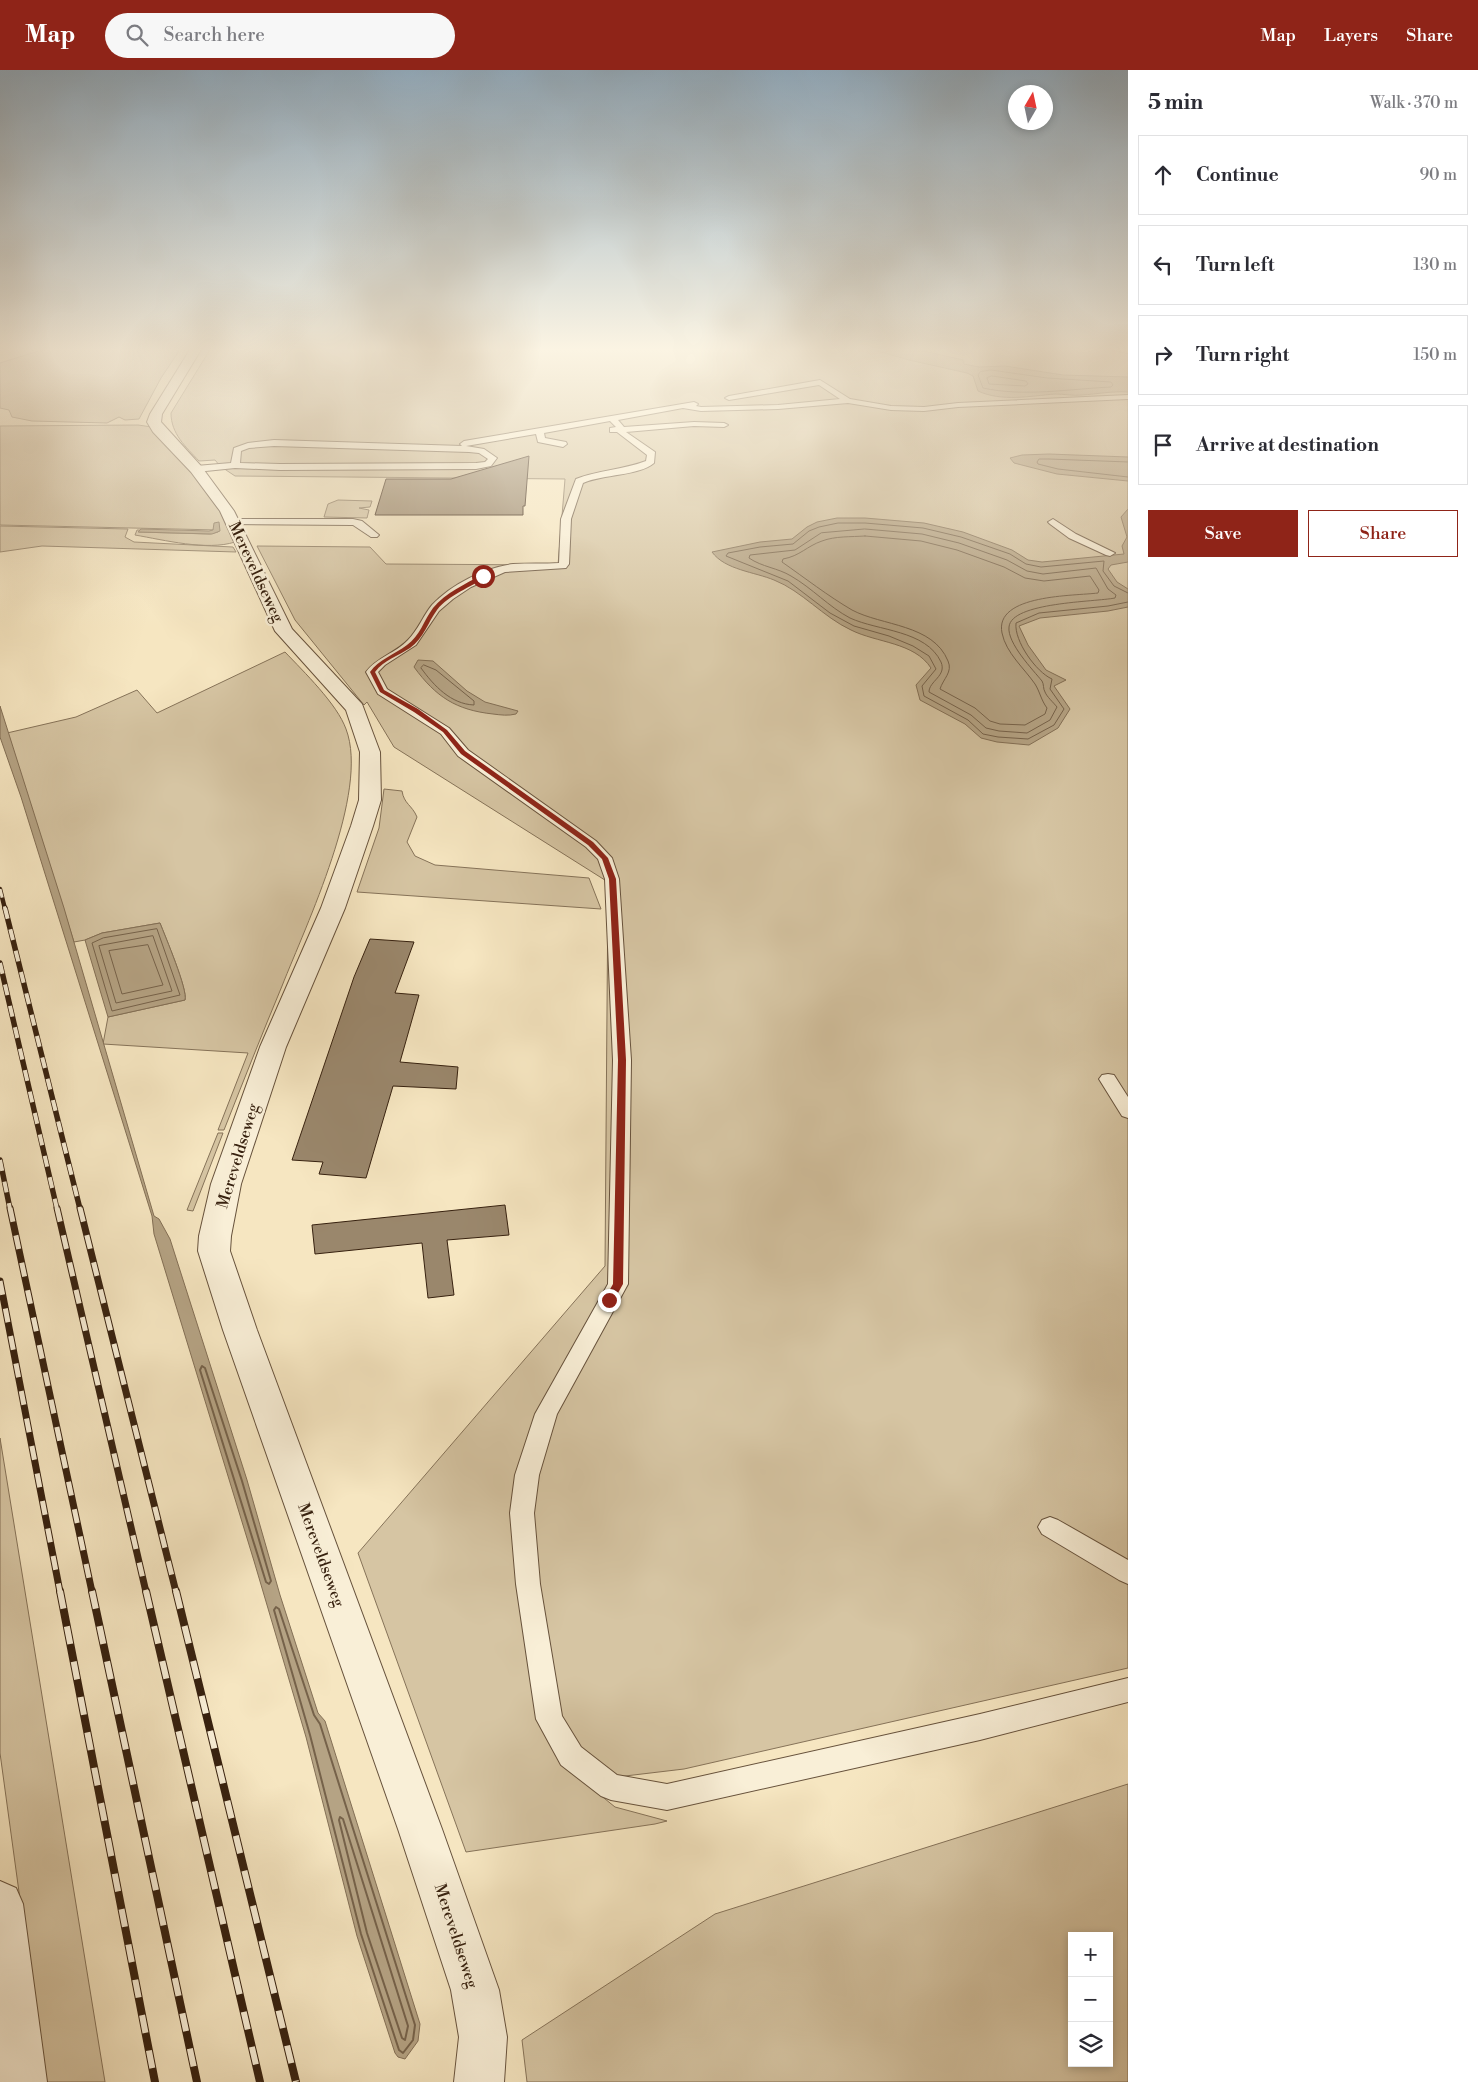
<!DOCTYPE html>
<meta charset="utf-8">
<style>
:root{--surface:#fff;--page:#f7f7f7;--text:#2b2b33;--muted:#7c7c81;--line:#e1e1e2;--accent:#8f2418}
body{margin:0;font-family:"Libre Bodoni",serif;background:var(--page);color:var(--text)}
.controls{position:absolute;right:15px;bottom:15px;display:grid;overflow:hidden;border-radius:0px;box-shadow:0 2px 8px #0003}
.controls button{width:45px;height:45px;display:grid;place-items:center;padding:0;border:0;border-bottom:1px solid var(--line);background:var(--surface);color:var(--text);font:25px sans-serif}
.compass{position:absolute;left:1008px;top:15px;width:45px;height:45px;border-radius:50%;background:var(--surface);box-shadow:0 2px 8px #0003;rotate:9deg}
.stop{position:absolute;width:15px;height:15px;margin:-11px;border:4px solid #8f2418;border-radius:50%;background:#fff}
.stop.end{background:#8f2418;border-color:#fff;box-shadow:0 1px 5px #0008}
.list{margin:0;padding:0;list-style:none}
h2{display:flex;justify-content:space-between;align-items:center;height:65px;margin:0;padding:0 20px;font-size:21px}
h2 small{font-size:16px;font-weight:400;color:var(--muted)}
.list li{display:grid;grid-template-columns:32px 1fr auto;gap:15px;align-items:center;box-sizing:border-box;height:80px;margin:0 10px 10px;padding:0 10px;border:1px solid var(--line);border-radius:0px}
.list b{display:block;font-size:19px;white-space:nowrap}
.list em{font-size:16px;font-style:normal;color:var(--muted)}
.actions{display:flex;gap:10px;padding:15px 20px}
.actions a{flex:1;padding:11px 0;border:1px solid var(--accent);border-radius:0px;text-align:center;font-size:18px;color:var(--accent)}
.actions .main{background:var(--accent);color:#fff}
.icon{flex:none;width:28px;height:28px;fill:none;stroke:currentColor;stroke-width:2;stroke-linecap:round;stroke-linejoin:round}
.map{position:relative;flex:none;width:1128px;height:2012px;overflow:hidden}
header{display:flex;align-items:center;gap:30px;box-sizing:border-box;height:70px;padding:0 25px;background:var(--accent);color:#fff}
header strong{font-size:24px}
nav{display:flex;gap:28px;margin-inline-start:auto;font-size:18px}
.search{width:350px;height:45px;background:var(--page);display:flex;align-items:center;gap:12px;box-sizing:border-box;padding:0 18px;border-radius:28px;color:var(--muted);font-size:19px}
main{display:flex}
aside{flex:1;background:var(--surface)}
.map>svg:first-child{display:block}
.green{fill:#d6c5a3;stroke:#867359;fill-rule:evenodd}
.water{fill:#b5a384;stroke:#836f55}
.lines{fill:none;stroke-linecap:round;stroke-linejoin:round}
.shore-far1{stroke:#76624a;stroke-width:1}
.shore{stroke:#76624a;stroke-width:2}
.building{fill:#9a876c;stroke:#37210f}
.lane-casing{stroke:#67523c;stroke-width:2}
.street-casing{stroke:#67523c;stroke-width:2}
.lane{fill:#f9efd7;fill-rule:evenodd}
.street{fill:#f9efd7;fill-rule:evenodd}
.rail-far3-casing{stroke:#37210f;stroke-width:4.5}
.rail-far2-casing{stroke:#37210f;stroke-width:5.5}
.rail-far1-casing{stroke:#37210f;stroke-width:7}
.rail-casing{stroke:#37210f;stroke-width:8}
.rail-far3{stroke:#f9efd7;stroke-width:3;stroke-dasharray:9;stroke-linecap:butt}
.rail-far2{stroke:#f9efd7;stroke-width:4;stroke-dasharray:11;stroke-linecap:butt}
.rail-far1{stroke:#f9efd7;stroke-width:5;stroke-dasharray:14;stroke-linecap:butt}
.rail{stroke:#f9efd7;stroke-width:6;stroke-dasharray:18;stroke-linecap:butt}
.route{fill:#8f2418}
.labels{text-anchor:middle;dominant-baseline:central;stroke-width:5;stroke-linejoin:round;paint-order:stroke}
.street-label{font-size:16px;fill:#37210f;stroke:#f9efd7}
</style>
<header>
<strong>Map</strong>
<div class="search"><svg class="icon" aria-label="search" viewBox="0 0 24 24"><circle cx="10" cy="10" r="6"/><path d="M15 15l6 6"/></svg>Search here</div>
<nav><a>Map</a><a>Layers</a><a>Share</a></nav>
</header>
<main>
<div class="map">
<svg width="1128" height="2012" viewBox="0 0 1128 2012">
<rect width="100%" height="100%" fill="#f6e6c1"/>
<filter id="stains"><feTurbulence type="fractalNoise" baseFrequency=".004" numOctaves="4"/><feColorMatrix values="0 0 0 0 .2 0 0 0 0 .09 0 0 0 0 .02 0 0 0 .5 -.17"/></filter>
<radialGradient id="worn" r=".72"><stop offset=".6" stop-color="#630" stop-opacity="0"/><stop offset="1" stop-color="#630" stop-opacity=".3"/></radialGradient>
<path class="green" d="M 48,278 L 181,278 L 161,308 L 139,349 L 125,350 L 119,347 L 107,353 L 32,351 L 12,347 L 9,340 L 0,338 L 0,293 Z
M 211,278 L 1128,278 L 1128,1598 L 684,1699 L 583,1711 L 615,1737 L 667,1751 L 655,1754 L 466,1782 L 358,1483 L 605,1196 L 608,812 L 394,677 L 367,632 L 364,635 L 295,550 L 257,476 L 370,477 L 386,494 L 558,495 L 565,409 L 235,406 L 220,396 L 215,390 L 199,391 C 186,377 171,364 171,343 Z
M 138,355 L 152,357 L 219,435 L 235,472 C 207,481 164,470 135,465 L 137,460 L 141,460 L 139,462 L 210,464 L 218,462 L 219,460 L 0,455 L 0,356 Z
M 338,430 L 372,431 L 370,437 L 359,438 L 369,440 L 367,448 L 324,447 L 328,434 Z
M 0,456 L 128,459 L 125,467 L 134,472 L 233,477 L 236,482 L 42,476 L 0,482 Z
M 285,582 C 304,602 337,634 346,659 C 370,722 306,855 282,916 C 262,964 243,1012 224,1060 L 218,1060 L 248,983 L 103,974 L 108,947 L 185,930 C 188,920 165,866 160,853 L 102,863 L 85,870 L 74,872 L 7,663 L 76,647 L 137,620 L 157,643 Z
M 384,719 L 402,721 C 404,734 412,735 417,747 L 407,772 L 415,786 L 435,795 L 589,808 L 601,839 L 357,822 L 379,758 Z
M 218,1063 L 223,1063 L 193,1141 L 187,1140 Z
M 0,1368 L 105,2012 L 45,2012 L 0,1683 Z
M 1128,1714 L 1128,2012 L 527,2012 L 522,1970 L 715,1844 ZM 1072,1866 L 1109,1866 L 1109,1993 L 1072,1993 Z"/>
<path class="water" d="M 867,278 L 924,281 L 963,290 L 964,294 L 979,297 L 1005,296 L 1063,305 L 1128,307 L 1128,322 C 1112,321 1097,324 1082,325 C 1073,326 1064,324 1055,324 C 1030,326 1002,332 978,321 L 973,306 L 967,303 L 909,290 Z
M 1049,384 L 1128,387 L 1128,411 L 1057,404 L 1014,393 L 1010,388 L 1022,385 Z
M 1128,439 L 1128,492 L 1111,495 L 1108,499 L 1117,512 L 1128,519 L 1128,537 L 1108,541 L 1040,548 L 1019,556 L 1028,575 L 1046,600 L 1066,610 L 1054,616 L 1070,639 L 1058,658 L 1029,675 L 997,672 L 981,668 L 965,654 L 920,630 L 916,615 L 931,598 C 914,572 877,573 851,560 C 823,547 802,521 774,510 C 755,502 725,500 712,482 L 760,472 L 792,469 L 807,457 L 817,452 L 837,448 L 865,448 L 924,453 L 963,462 L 1012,480 L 1028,490 L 1042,492 L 1124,484 L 1122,476 L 1127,467 L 1121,447 Z
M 219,452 L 220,461 L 212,464 L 138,462 L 141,459 L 209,461 L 213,460 L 214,453 Z
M 418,590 L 433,591 L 467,621 L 485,632 L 518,641 L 516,644 C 508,646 501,645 493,644 C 456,640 436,627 414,597 Z
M 0,636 L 64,838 L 154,1146 L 159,1149 L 170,1169 L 247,1410 L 280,1525 L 318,1643 L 325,1651 L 420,1954 L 418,1971 L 405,1989 L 398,1987 L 395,1983 L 357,1866 L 306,1667 L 254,1491 L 154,1164 L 152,1146 L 21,727 L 0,667 Z
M 160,853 C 165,866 188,920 185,930 L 108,947 L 85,870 L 102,863 Z"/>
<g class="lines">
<path class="shore-far1" d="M 991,300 L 1047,308 L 1111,312 L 1113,315 L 1111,317 C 1069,319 1024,327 983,318 L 978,305 L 980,302 Z
M 992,306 L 1026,311 L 1028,314 L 1025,316 L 989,314 L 987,308 Z
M 1128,392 L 1049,389 L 1039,389 L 1037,392 L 1038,394 L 1058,399 L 1128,407
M 865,459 L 922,464 L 959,473 L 1007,490 L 1027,501 L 1043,504 L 1096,498 L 1108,519 L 1116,525 L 1115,528 C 1095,532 1011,532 1009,557 C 1007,573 1033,600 1042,611 C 1044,614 1043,619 1045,622 C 1047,627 1053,632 1057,637 L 1050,650 L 1027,663 L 999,661 L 986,658 L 971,645 L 929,622 C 929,611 947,606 941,592 C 926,560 878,561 850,548 C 829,537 812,518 791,506 C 778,498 762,497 749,488 L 750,485 L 795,480 L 821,463 Z
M 865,466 L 921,471 L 957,480 L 1004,497 L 1025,508 L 1044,511 L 1090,506 L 1099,520 L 1098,523 C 1075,526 994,524 1002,563 C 1006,583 1024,598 1035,614 C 1040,622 1041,630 1047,638 L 1045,644 L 1025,655 L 1000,654 L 990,651 L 975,638 L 940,619 C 943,609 953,602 948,591 C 933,554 882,556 852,540 C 828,526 805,508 782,492 L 783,489 C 800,486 807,476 822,471 C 835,466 851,467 865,466 Z
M 1128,523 L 1114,516 L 1103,501 L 1104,491 L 1041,497 L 1026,494 L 1010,484 L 961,467 L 923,458 L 865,453 L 838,453 L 819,457 L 809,461 L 793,474 L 760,477 L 728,483 L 726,486 L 788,511 L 830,543 L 854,556 L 889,566 L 913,576 L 929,586 L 936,599 L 922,616 L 924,626 L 968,650 L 983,664 L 998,667 L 1028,669 L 1054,655 L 1064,639 L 1050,619 L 1052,609 C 1036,602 1014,571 1016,553 L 1039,543 L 1108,536 L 1128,532
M 424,595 L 436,600 L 474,631 L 474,635 C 451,634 434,616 421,598 Z
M 157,859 L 180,925 L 112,941 L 92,873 L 103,868 Z
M 153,866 L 172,921 L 116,933 L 99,876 Z
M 148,875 L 163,915 L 122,924 L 109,881 Z"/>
<path class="shore" d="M 202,1296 L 205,1298 L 242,1411 L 271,1511 L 269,1514 L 266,1512 L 200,1300 Z
M 276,1537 L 279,1539 L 314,1645 L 320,1654 L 415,1955 L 413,1970 L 403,1983 L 399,1980 L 361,1864 L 310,1665 L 274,1540 Z
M 340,1747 L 343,1749 L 408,1956 L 405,1970 L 402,1968 L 367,1863 L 339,1750 Z"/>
</g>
<path class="building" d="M 529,386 L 525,436 L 523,436 L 523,445 L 375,445 L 386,409 L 451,409 Z
M 370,869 L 414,872 L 395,923 L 419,925 L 400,992 L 458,997 L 456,1019 L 393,1016 L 366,1108 L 319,1104 L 323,1092 L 292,1090 L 354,907 Z
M 505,1135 L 509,1165 L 447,1170 L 454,1225 L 428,1228 L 422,1173 L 315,1184 L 312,1155 Z"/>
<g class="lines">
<g class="lane-casing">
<path id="lane" d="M 1111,278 L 1128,279 L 1128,283 L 1112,280 Z
M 820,310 L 850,329 L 891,336 L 924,337 L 958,333 L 1128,325 L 1128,329 L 958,337 L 924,341 L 891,340 L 848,333 L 778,339 L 701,341 L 683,338 L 618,350 L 624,357 L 694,352 L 724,353 L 728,355 L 724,357 L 694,356 L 626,362 L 655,382 L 654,393 C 639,406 603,404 583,413 L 571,449 L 569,494 L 566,498 L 505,502 L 471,517 L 453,529 L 439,541 L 416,575 L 385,595 L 378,602 L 387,619 L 449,658 L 468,680 L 596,771 L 612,788 L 619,809 L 631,990 L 628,1214 L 557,1344 L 539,1405 L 534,1443 L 540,1514 L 562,1646 L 581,1677 L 617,1705 L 667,1714 L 980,1644 L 1128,1608 L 1128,1632 L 980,1670 L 667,1740 L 611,1730 L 601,1726 L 561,1695 L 536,1649 L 516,1514 L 510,1443 L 515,1405 L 535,1344 L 608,1214 L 613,990 L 605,809 L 598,789 L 586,777 L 458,686 L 441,664 L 378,624 L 366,602 C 377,587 396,583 408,570 C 418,560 423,546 432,535 C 452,514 484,498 513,494 C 528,493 544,494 559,493 L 561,449 L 576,409 C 598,400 623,400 646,391 L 647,385 L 617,362 L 610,362 L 610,358 L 616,357 L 610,351 L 544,363 L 545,368 L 566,372 L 567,374 L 563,377 L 538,372 L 536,364 L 466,376 L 484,379 L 497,388 L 491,396 L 476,399 L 280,400 L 235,398 L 196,402 L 192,399 L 196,396 L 231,393 L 234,378 L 248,373 L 274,370 L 462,376 L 460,374 L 464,371 L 694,332 L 698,334 L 696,336 L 701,337 L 778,335 L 840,329 L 819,315 L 729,330 L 725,328 L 729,326 ZM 274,376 L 469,382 L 479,383 L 488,389 L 485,392 L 476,393 L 280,394 L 240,393 L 241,381 L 249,378 Z
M 233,449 L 353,449 L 362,451 L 379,465 L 377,467 L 371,467 L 353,455 L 230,454 L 228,452 Z
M 1053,449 L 1076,464 L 1115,483 L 1110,486 L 1106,485 L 1069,468 L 1050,454 L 1048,452 Z
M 1108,1004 L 1114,1005 L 1128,1027 L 1128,1048 L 1122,1046 L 1099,1009 L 1102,1005 Z
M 1050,1447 L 1058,1450 L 1128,1490 L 1128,1514 L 1119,1510 L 1042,1464 L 1038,1457 L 1042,1450 Z"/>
</g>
<g class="street-casing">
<path id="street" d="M 191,278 L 202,278 L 162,344 L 161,352 L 201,396 L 234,441 L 292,559 L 362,634 L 380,682 L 381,730 L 373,756 L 345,838 L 286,977 L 241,1114 L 231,1166 L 230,1181 L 257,1260 L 442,1759 L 499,1920 L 507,1967 L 504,2012 L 454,2012 L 459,1967 L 451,1920 L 398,1759 L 223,1260 L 198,1181 L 199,1166 L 211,1114 L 260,977 L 321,838 L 351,756 L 359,730 L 360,682 L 346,640 L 275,561 L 220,441 L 191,402 L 153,362 L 147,352 L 150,344 Z
M 0,1811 L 16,1818 L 23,1834 L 47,2012 L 0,2012 Z"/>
</g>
<use href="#lane" class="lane"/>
<use href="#street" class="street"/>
<g class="rail-far3-casing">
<path id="rail-far3" d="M 0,819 L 5,839"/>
</g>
<g class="rail-far2-casing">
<path id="rail-far2" d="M 5,838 L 80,1139
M 0,893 L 57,1139
M 0,1090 L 10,1139"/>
</g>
<g class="rail-far1-casing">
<path id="rail-far1" d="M 10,1138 L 92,1522
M 57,1138 L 146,1522
M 80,1138 L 176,1522
M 0,1211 L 60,1522"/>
</g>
<g class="rail-casing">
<path id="rail" d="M 60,1521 L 155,2012
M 92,1521 L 197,2012
M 146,1521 L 260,2012
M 176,1521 L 296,2012"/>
</g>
<use href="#rail-far3" class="rail-far3"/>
<use href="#rail-far2" class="rail-far2"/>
<use href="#rail-far1" class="rail-far1"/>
<use href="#rail" class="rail"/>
</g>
<linearGradient id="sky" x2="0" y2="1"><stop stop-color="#93adc0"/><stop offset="0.5" stop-color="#fbf4e3"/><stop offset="1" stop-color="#fbf4e3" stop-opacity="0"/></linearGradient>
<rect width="1128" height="559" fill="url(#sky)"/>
<path class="route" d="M 481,505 L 486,506 C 471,518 449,524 437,540 C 428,552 424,568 410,578 C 398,586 384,590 375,602 L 384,620 L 418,639 L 447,660 L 465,681 L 593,772 L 608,788 L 616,809 L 626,990 L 623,1214 L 613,1232 L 609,1233 L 604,1230 L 613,1214 L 618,990 L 609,809 L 602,789 L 588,775 L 461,684 L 443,662 L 414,642 L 380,622 L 370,602 C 379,589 394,585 407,575 C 420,566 424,550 433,538 C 445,523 466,514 481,505 Z"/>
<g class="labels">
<g class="street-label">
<text transform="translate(256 502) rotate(65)">Mereveldseweg</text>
<text transform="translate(238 1086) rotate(-73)">Mereveldseweg</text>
<text transform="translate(321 1485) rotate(70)">Mereveldseweg</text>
<text transform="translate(456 1866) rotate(72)">Mereveldseweg</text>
</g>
</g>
<rect width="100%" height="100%" filter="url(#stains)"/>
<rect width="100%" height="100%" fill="url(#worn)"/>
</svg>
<div class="controls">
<button>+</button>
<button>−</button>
<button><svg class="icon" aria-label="layers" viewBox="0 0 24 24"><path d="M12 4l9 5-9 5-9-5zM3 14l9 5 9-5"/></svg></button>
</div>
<svg class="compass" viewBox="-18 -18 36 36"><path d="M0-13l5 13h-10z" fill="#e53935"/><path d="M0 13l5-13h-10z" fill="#7c7c81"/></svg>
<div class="stop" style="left:483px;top:506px"></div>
<div class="stop end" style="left:609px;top:1230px"></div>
</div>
<aside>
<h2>5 min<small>Walk · 370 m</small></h2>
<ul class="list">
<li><svg class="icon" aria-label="ahead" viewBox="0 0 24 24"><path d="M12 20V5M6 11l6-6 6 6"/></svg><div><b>Continue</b></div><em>90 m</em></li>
<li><svg class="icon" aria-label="left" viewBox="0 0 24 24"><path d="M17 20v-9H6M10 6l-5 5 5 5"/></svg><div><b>Turn left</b></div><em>130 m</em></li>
<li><svg class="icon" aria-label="right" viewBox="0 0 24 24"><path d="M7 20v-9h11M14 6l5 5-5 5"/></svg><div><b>Turn right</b></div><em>150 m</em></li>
<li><svg class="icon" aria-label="arrive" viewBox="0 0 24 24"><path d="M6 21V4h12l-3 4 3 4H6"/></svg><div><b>Arrive at destination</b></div></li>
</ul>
<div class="actions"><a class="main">Save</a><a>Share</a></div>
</aside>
</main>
